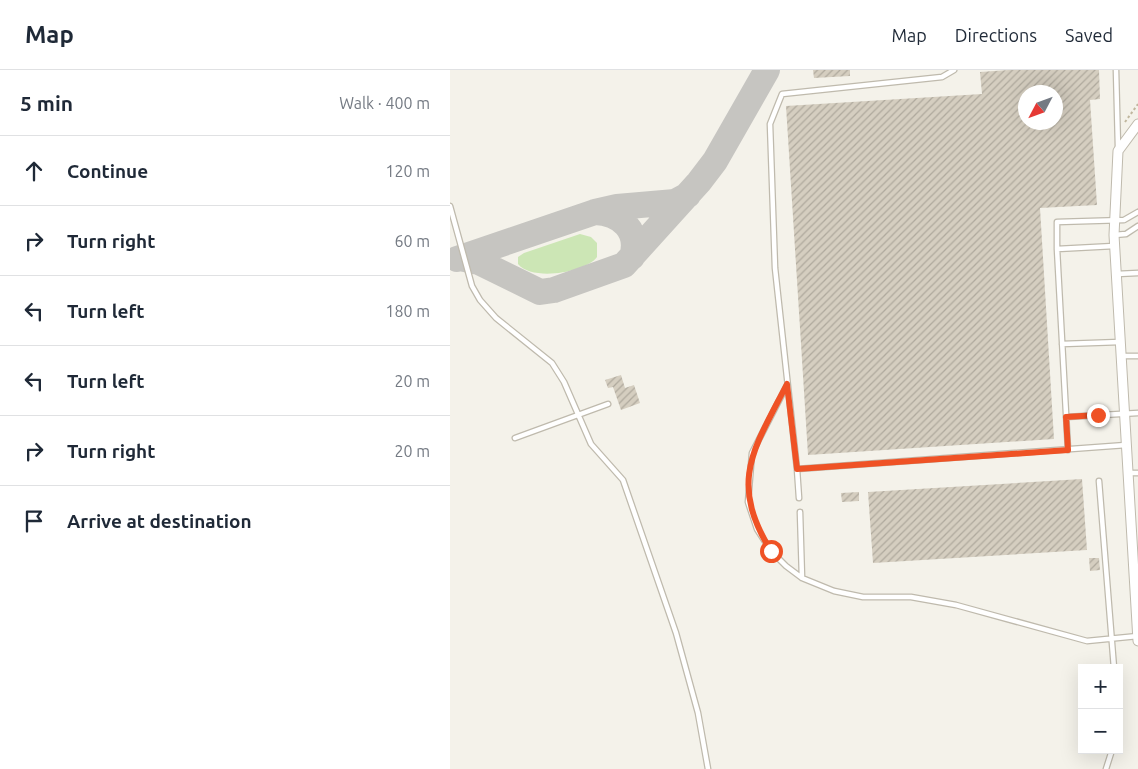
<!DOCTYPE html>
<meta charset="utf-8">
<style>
:root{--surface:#fff;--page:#f6f6f7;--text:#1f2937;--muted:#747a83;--line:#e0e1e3}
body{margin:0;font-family:Ubuntu,sans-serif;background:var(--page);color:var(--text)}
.controls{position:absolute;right:15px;bottom:15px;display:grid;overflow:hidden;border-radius:0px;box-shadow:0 5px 20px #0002}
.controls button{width:45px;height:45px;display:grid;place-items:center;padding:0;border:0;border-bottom:1px solid var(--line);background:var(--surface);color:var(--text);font:25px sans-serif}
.compass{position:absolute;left:568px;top:15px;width:45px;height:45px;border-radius:50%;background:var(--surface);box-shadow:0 5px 20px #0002;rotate:229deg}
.stop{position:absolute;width:15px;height:15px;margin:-11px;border:4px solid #ef5225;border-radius:50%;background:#fff}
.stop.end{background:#ef5225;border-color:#fff;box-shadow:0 1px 5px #0008}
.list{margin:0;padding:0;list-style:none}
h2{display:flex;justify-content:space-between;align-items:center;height:65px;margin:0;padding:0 20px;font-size:21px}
h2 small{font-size:16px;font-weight:400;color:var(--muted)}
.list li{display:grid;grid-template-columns:32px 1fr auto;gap:15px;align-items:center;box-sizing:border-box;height:70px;padding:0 20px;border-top:1px solid var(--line)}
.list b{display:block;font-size:19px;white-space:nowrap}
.list em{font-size:16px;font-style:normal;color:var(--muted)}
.icon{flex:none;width:28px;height:28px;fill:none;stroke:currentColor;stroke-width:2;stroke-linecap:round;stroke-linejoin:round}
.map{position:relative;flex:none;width:688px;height:699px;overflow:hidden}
header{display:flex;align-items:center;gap:30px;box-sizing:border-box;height:70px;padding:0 25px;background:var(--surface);border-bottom:1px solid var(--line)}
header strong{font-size:24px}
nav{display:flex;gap:28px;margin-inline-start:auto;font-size:18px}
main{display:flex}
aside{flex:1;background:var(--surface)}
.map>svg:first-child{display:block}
.green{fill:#cce6b5}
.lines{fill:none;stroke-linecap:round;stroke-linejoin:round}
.taxiway{stroke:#c6c5c1;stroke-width:26}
.building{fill:url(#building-hatch);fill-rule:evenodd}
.lane-casing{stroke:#bfbaad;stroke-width:7}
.street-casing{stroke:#bfbaad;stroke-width:11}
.path{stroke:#c0b79e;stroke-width:2;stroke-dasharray:2.5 2.5;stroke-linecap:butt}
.lane{stroke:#fff;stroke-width:4.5}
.street{stroke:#fff;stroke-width:9}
.route{stroke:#ef5225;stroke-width:6}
</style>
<header>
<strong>Map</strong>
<nav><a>Map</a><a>Directions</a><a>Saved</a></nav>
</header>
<main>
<aside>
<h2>5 min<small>Walk · 400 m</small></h2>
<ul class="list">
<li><svg class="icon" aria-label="ahead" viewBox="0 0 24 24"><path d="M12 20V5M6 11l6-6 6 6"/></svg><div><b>Continue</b></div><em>120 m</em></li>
<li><svg class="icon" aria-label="right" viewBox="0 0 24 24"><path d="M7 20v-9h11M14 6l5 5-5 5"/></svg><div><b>Turn right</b></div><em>60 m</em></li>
<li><svg class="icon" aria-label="left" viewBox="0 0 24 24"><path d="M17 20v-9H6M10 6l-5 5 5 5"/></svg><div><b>Turn left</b></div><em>180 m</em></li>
<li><svg class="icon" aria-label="left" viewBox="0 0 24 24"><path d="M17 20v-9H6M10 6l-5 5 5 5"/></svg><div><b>Turn left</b></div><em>20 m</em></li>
<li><svg class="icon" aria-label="right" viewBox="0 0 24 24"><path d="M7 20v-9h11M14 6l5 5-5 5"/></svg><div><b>Turn right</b></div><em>20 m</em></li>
<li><svg class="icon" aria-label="arrive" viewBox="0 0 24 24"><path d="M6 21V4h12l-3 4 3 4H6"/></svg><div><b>Arrive at destination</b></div></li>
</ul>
</aside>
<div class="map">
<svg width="688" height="699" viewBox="0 0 688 699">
<defs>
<pattern id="building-hatch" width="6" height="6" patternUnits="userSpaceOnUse" patternTransform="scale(1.25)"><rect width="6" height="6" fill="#d5cec0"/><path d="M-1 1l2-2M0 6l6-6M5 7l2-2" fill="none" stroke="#afa99d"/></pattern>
</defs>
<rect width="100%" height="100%" fill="#f4f2ea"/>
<path class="green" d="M 130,164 L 141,167 L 147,173 L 147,187 C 136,202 83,212 68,194 L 68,187 L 74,183 Z"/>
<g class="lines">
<path class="taxiway" d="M 145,142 C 171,143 190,161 182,187
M 10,188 L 29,192 L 90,222 L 104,220 L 174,195 L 249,112 L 265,91 L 317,0
M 7,189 L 145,142 L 167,137 L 225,132 L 238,125"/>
</g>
<path class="building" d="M 363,0 L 400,0 L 400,6 L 364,8 Z
M 559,0 L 649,0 L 650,29 L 640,30 L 647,135 L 590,138 L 604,369 L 358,385 L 336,36 L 532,24 L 530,2 ZM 576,22 L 606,22 L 606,52 L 576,52 Z
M 171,305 L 175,318 L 184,315 L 190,333 L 171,340 L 163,317 L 158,318 L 155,310 Z
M 632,409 L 637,480 L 423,493 L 418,422 Z
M 409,422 L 409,431 L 392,432 L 391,423 Z
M 639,488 L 649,488 L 650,500 L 640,501 Z"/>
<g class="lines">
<g class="lane-casing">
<path id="lane" d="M 504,0 L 492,7 L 332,24 L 320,54 L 325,198 L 347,399 L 676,375
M 666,0 L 668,77
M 0,136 L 22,216 L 30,230 L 46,248 L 102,293 L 114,312 L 141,374 L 173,410 L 226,563 L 248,643 L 258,699
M 664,165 L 676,164 L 688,156
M 607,179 L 607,152 L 674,150 L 688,142
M 667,204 L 688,203
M 612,274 L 670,272
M 672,286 L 688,286
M 337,315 L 302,383 L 298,432 L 307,459 L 321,481 L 336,496 L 352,508 L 384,521 L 413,527 L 461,527 L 506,535 L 637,571 L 688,566
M 616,347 L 688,343
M 65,368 L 158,334
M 618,380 L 607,179 L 664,176
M 347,399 L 349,428
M 678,403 L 688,403
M 649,411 L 664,598
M 350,442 L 352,508
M 656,699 L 662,680"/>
</g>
<g class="street-casing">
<path id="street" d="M 688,54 L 668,81 L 664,165 L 688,571"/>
</g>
<path class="path" d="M 675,52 L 688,34"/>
<use href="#lane" class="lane"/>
<use href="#street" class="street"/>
</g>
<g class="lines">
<path class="route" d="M 321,481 C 278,411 304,379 337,314 L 347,399 L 618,380 L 616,347 L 648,345"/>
</g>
</svg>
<div class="controls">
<button>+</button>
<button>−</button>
</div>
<svg class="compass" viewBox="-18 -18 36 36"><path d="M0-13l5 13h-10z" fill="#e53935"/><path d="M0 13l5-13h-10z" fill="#747a83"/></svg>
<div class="stop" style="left:321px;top:481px"></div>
<div class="stop end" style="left:648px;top:345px"></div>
</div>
</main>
